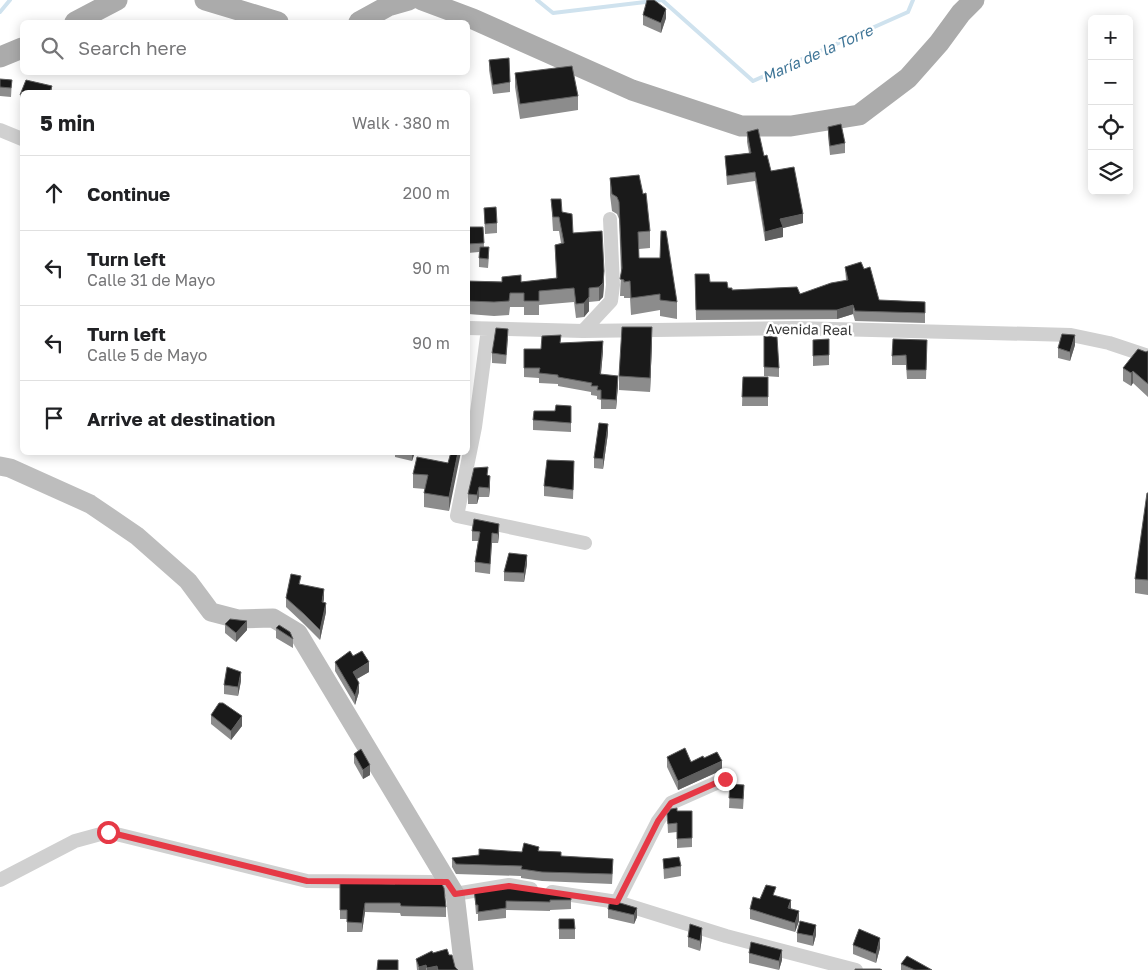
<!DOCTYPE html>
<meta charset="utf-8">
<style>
:root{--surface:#fff;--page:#f2f2f2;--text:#202124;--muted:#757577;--line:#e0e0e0}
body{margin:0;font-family:"Golos Text",sans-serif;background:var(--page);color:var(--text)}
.controls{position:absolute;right:15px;top:15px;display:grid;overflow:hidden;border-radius:8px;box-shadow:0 2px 12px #0003}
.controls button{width:45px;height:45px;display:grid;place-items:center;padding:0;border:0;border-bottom:1px solid var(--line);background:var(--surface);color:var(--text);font:25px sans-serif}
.stop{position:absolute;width:15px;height:15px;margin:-11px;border:4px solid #e63946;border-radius:50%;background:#fff}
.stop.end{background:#e63946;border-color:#fff;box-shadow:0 1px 5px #0008}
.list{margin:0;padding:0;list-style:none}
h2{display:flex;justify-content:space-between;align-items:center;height:65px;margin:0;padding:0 20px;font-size:21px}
h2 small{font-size:16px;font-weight:400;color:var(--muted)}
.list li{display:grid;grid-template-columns:32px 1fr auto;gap:15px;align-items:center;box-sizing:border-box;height:75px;padding:0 20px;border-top:1px solid var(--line)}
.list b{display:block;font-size:19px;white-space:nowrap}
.list p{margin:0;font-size:16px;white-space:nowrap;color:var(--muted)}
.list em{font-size:16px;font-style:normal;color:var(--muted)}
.icon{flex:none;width:28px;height:28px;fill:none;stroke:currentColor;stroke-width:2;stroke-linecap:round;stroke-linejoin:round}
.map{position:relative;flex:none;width:1148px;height:970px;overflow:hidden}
.search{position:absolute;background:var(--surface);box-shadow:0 2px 12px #0003;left:20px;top:20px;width:450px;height:55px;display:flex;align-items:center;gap:12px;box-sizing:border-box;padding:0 18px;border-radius:8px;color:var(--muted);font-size:19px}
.panel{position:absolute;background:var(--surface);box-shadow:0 2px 12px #0003;left:20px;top:90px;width:450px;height:365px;border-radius:8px}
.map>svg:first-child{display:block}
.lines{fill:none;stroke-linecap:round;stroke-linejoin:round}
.stream{stroke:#cfe2ee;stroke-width:4}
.street{stroke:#d0d0d0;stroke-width:14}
.secondary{stroke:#bdbdbd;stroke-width:19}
.primary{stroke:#ababab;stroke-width:21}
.wall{fill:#8c8c8c}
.shaded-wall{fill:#5f5f5f}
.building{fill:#1a1a1a;stroke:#5f5f5f}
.route{stroke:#e63946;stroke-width:6}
.labels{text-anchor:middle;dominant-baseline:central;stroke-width:5;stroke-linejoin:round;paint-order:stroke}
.street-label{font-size:14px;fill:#333;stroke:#fff}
.water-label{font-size:15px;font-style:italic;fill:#3f7597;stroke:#fff}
</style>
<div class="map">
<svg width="1148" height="970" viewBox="0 0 1148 970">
<rect width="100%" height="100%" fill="#fff"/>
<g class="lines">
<path class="stream" d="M 537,0 L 553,13 L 662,0 L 753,81 L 908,12 L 913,0
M 0,12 L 10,0"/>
<path class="street" d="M 0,130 L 22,139
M 468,328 L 583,331 L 794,328 L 1071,335 L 1109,343 L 1148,356
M 488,329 L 475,427 L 457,516 L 585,543
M 583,331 L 611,301 L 613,285 L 610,219
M 0,880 L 75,841 L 108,832 L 307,881 L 431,882
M 552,892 L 617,902 L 726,936 L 856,970
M 455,894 L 509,885 L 531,889
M 617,902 L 658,821 L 671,803 L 725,779"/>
<path class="secondary" d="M 0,466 L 10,468 L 90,504 L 137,536 L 188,581 L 211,612 L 238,619 L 273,618 L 298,633 L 455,894 L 464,970"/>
<path class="primary" d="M 205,0 L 278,22
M 422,0 L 473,19 L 632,90 L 741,126 L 791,126 L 859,115 L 908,78 L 939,43 L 961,13 L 974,0
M 75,22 L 117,0
M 359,22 L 388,6 L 409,0
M 0,57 L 22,48"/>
</g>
<path class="wall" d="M 643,15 L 666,18 L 661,33 L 643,25 Z
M 489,60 L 510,82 L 510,92 L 493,94 L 489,70 Z
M 515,73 L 578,96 L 578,110 L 520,119 L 515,87 Z
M 0,79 L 12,80 L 11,97 L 0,96 Z
M 26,80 L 52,86 L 52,92 L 22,92 L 22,105 L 20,104 L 20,95 Z
M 828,127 L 845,143 L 845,153 L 830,155 L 828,136 Z
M 747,132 L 764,156 L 771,171 L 803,223 L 783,228 L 783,237 L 765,241 L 755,181 L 727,185 L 725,156 L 749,153 L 747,142 Z
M 610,178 L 650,231 L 650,248 L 639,249 L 639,258 L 677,302 L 677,319 L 660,316 L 660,310 L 631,315 L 630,298 L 624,298 L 624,296 L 620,296 L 621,273 L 619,219 L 617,214 L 612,211 L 610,195 Z
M 551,199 L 562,212 L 573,233 L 604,285 L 603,297 L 599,301 L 589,302 L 589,311 L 584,317 L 576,318 L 574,302 L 539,305 L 539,315 L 524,315 L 524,307 L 510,307 L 509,315 L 494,316 L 468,314 L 468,281 L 521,282 L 556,278 L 555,245 L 561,243 L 559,231 L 553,231 Z
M 484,208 L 497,223 L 497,233 L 485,234 Z
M 468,227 L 483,227 L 484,247 L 489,256 L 488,268 L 479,267 L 479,252 L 468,253 Z
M 845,267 L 864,269 L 879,300 L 925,302 L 925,323 L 855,321 L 853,314 L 837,319 L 696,320 L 695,274 L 710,282 L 728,288 L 732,290 L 800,294 L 846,280 Z
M 764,336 L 779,368 L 779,377 L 764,376 Z
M 508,338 L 506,364 L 492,363 L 492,353 Z
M 829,339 L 829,365 L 813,366 L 813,340 Z
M 652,341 L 650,392 L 619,390 L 619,376 Z
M 561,343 L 603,351 L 601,374 L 618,385 L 616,409 L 601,409 L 601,400 L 597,399 L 597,396 L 591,395 L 591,392 L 558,386 L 558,384 L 539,383 L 539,378 L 524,377 L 524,349 L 541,349 Z
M 1075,345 L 1070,361 L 1058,358 L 1058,348 Z
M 927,350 L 926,379 L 907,379 L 906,365 L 892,365 L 892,356 Z
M 1148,351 L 1148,397 L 1133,383 L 1131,386 L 1123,381 L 1123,368 L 1146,352 Z
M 743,377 L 768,377 L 768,406 L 742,406 Z
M 571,406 L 571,432 L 533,430 L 533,420 Z
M 608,433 L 603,469 L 594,468 L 594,458 Z
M 395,452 L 415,452 L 412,461 L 395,457 Z
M 451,452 L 449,511 L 424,507 L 424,493 L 425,489 L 413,488 L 413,474 L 448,463 Z
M 574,470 L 573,499 L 544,496 L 544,486 Z
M 488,475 L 490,486 L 489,497 L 479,497 L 477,504 L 468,504 L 468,494 Z
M 1148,493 L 1148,595 L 1135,593 L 1135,579 Z
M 472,531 L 499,534 L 498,543 L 492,543 L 490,574 L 475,572 L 475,562 L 478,541 L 472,541 Z
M 527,564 L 524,582 L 504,581 L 504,572 Z
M 301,584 L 324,599 L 323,602 L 326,612 L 320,640 L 304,624 L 286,607 L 286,598 Z
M 225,624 L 247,630 L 236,642 L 225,633 Z
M 276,628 L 293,639 L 293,648 L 276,638 Z
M 353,656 L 369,672 L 357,679 L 359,692 L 355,705 L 335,671 L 335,662 Z
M 241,681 L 238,696 L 224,694 L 224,685 Z
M 211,715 L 242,726 L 231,740 L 211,724 Z
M 354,754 L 370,775 L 363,779 L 354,763 Z
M 667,757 L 691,762 L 704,758 L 722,770 L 678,790 L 667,767 Z
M 730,784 L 744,794 L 743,809 L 729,808 Z
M 677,811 L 692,811 L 692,847 L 677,848 L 677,832 L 668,833 L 667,814 Z
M 539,851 L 613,868 L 612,884 L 542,881 L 521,878 L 521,876 L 456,874 L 452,867 L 452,858 Z
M 663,859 L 681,866 L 681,876 L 664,879 Z
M 340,881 L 395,884 L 446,907 L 446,917 L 401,916 L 400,913 L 365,912 L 362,932 L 347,932 L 347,919 L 340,919 Z
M 474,890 L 571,894 L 571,909 L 550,910 L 550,911 L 506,910 L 506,918 L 478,921 L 478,914 L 476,914 Z
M 776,896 L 791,909 L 799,921 L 795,932 L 750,919 L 750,909 L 760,899 Z
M 637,908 L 637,917 L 634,924 L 608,918 L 608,909 Z
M 559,919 L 575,929 L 575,939 L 559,939 Z
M 797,933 L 816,935 L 813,946 L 797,942 Z
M 688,937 L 702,938 L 700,951 L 688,947 Z
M 853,945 L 880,948 L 876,963 L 853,954 Z
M 433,953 L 449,955 L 455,967 L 458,970 L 417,970 L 416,959 Z
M 749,953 L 782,960 L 779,970 L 749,963 Z
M 901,964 L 932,970 L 901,970 Z"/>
<path class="shaded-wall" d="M 666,9 L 666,18 L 661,33 L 661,23 Z
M 803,214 L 803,223 L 783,228 L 783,237 L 765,241 L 765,232 L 780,219 Z
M 604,271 L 604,285 L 603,297 L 599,301 L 599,287 Z
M 589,297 L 589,311 L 584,317 L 584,303 Z
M 853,305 L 853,314 L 837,319 L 837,310 Z
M 652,327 L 652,341 L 650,392 L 650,378 Z
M 1075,335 L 1075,345 L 1070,361 L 1070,352 Z
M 603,341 L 603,351 L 600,383 L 600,374 Z
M 1133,371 L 1133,383 L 1131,386 L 1131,373 Z
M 618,376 L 618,385 L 616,409 L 616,400 Z
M 608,424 L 608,433 L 603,469 L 603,459 Z
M 412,452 L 415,452 L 412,461 Z
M 458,452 L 461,452 L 449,511 L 449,497 Z
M 490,476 L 490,486 L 489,497 L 489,488 Z
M 479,487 L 479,497 L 477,504 L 477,495 Z
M 499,524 L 499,534 L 498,543 L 498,534 Z
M 527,555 L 527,564 L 524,582 L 524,573 Z
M 324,589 L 324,599 L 322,611 L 322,602 Z
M 326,603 L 326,612 L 320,640 L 320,630 Z
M 247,621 L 247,630 L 236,642 L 236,633 Z
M 369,662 L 369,672 L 353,681 L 353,672 Z
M 241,672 L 241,681 L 238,696 L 238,687 Z
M 359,683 L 359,692 L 355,705 L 355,696 Z
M 242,716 L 242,726 L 231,740 L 231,731 Z
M 722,761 L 722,770 L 678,790 L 678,781 Z
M 370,765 L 370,775 L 363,779 L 363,770 Z
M 791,900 L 791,910 L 788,908 Z
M 365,903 L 365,912 L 362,932 L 362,923 Z
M 637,908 L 637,917 L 634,924 L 634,915 Z
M 799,911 L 799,921 L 795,932 L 795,923 Z
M 816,925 L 816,935 L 813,946 L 813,936 Z
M 702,928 L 702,938 L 700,951 L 700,941 Z
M 880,938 L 880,948 L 876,963 L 876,954 Z
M 782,950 L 782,960 L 779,970 L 779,961 Z
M 426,965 L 426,970 L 419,970 L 419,967 Z
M 437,966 L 437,970 L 427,970 L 427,968 Z"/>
<path class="building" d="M 647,0 L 654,0 L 666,9 L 661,23 L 643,15 Z
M 509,58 L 510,82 L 493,85 L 489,60 Z
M 572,66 L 578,96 L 520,104 L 515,73 Z
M 0,79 L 12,80 L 11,88 L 0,87 Z
M 26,80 L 52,86 L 50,92 L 22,92 L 22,96 L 20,95 Z
M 841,124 L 845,143 L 830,146 L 828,127 Z
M 758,129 L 764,156 L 767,155 L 771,171 L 794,167 L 803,214 L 780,219 L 783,227 L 765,232 L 755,172 L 727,176 L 725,156 L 751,153 L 747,132 Z
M 639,175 L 643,194 L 646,193 L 650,231 L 638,232 L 639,258 L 660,258 L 661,231 L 666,231 L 677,302 L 660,300 L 660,294 L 631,298 L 630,281 L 624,282 L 624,280 L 620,279 L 622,268 L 619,202 L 617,197 L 612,194 L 610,178 Z
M 551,199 L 561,199 L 562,212 L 572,214 L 573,233 L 602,231 L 604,271 L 603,283 L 599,287 L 589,288 L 589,297 L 584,303 L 576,304 L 574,288 L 539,291 L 539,301 L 524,301 L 524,293 L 510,293 L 509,301 L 494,302 L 468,301 L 468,281 L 502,282 L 502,277 L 521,275 L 521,282 L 557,278 L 555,245 L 564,243 L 559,217 L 553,217 Z
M 496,207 L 497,223 L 485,224 L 484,208 Z
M 468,227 L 483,227 L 484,243 L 468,244 Z
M 480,247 L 489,247 L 488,259 L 479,258 Z
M 861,262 L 864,269 L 870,267 L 879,300 L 925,302 L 925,313 L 855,311 L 853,305 L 837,310 L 696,310 L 695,274 L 709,274 L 710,282 L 727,282 L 728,288 L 732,288 L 732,290 L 797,287 L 800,294 L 831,283 L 848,280 L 845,267 Z
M 622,327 L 652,327 L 650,378 L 619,376 Z
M 496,328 L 508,329 L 506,355 L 492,353 Z
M 1062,334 L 1075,335 L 1070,352 L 1058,348 Z
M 561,335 L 560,343 L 603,341 L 600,374 L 618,376 L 616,400 L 601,399 L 601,390 L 597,390 L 598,386 L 591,386 L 592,383 L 558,377 L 558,375 L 539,373 L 540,368 L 524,368 L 524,349 L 541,349 L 542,336 Z
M 764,336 L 777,337 L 779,368 L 764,367 Z
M 829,339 L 829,355 L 813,356 L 813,340 Z
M 893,339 L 927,340 L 926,370 L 907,370 L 906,355 L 892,356 Z
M 1138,349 L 1146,352 L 1148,351 L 1148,384 L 1133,371 L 1131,373 L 1123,368 Z
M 743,377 L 768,377 L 768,397 L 742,397 Z
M 556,405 L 571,406 L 571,423 L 533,420 L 534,411 L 555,411 Z
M 599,423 L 608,424 L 603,459 L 594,458 Z
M 451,452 L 458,452 L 449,497 L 424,493 L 428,475 L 413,474 L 417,457 L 448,463 Z
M 547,460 L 574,461 L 573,490 L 544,486 Z
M 488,467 L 487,475 L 490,476 L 489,488 L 479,487 L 477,495 L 468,494 L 474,468 Z
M 1147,493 L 1148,493 L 1148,580 L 1135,579 Z
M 474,519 L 499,524 L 498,534 L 492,533 L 490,564 L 475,562 L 480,532 L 472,531 Z
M 509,553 L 527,555 L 524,573 L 504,572 Z
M 291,574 L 301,576 L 299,584 L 324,589 L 322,602 L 326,603 L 320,630 L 304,614 L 286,598 Z
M 230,619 L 247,621 L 236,633 L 225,624 Z
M 279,625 L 290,632 L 293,639 L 276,628 Z
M 350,651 L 353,656 L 362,651 L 369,662 L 353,672 L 359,683 L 355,696 L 335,662 Z
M 227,667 L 241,672 L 238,687 L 224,685 Z
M 219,703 L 223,703 L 242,716 L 231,731 L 211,715 Z
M 685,748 L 691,762 L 703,756 L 704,758 L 717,752 L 722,761 L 678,781 L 667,757 Z
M 361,749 L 370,765 L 363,770 L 354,754 Z
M 730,784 L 744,785 L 743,799 L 729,798 Z
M 677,808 L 677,811 L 692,811 L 692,838 L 677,839 L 677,823 L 668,824 L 667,814 L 671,809 Z
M 524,843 L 539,847 L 538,851 L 561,852 L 561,856 L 613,859 L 612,874 L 542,872 L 521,869 L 522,866 L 456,864 L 452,858 L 479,855 L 479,849 L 522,852 Z
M 679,857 L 681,866 L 664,869 L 663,859 Z
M 340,881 L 364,881 L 364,883 L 395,884 L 395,882 L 440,881 L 444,888 L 446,907 L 401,906 L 400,903 L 365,903 L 362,923 L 347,922 L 347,910 L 340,910 Z
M 766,885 L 776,887 L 773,895 L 791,900 L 788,908 L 799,911 L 795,923 L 750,909 L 753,897 L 760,899 Z
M 517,886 L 571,894 L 571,900 L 550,900 L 550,902 L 506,901 L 506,908 L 478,912 L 478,905 L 476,905 L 474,890 L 486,888 L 486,890 Z
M 610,900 L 637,908 L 634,915 L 608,909 Z
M 559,919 L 574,919 L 575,929 L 559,929 Z
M 800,921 L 816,925 L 813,936 L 797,933 Z
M 690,924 L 702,928 L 700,941 L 688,937 Z
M 859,929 L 880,938 L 876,954 L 853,945 Z
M 751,942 L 782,950 L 779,961 L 749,953 Z
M 447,949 L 449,955 L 452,955 L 455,967 L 458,970 L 438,970 L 437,966 L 427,968 L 426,965 L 419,967 L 416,959 L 432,951 L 433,953 Z
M 907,956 L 932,970 L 915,970 L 901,964 Z
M 378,960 L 398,960 L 398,970 L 377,970 Z
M 855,969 L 880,969 L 882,970 L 855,970 Z"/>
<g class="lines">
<path class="route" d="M 108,832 L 307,881 L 447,882 L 455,894 L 509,886 L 617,902 L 658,821 L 671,803 L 725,779"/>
</g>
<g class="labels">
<g class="street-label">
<text transform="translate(809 329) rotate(1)">Avenida Real</text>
</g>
<g class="water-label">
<text transform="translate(817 53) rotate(-24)">María de la Torre</text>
</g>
</g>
</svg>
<div class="controls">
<button>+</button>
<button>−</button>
<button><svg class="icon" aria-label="locate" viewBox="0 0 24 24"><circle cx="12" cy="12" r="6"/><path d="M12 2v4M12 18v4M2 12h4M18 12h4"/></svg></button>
<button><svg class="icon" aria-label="layers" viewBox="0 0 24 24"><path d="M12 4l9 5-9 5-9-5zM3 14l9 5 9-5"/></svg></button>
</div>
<div class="stop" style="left:108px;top:832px"></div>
<div class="stop end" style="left:725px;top:779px"></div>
<div class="search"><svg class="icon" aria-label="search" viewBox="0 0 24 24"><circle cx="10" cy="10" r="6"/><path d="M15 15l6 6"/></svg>Search here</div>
<section class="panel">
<h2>5 min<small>Walk · 380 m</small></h2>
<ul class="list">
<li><svg class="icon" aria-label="ahead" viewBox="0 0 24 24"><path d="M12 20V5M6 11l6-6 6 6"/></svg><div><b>Continue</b></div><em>200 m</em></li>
<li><svg class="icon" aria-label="left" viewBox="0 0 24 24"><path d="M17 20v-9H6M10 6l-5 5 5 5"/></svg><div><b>Turn left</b><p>Calle 31 de Mayo</p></div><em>90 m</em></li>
<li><svg class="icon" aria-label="left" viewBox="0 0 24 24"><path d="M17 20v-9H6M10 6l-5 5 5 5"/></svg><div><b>Turn left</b><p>Calle 5 de Mayo</p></div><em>90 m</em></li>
<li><svg class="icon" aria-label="arrive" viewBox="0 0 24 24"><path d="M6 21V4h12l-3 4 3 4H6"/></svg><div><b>Arrive at destination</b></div></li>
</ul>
</section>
</div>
